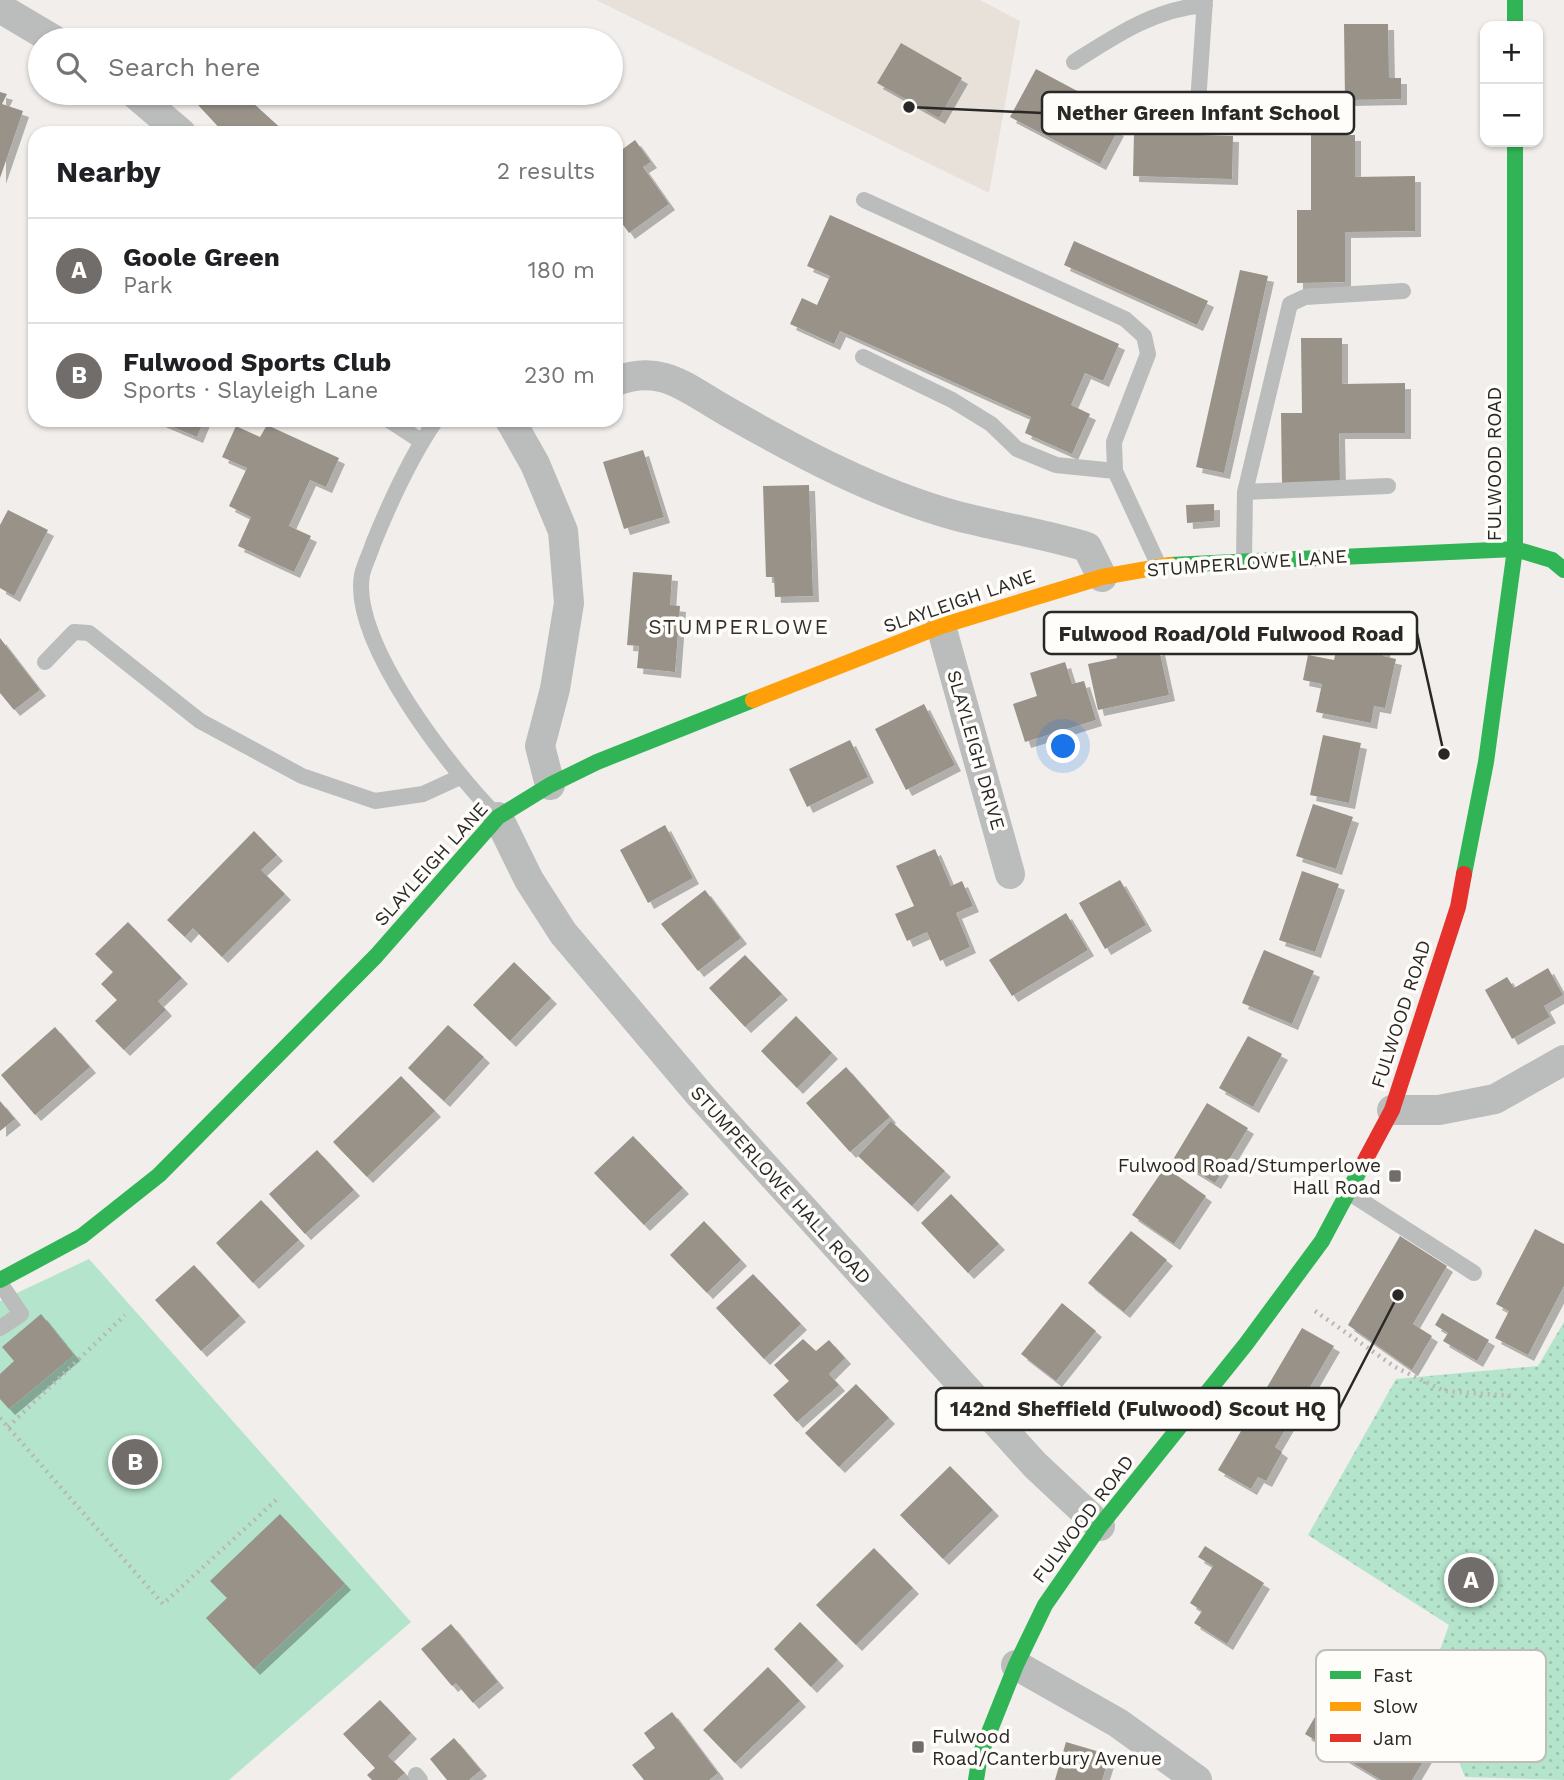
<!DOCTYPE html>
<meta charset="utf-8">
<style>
:root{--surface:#fff;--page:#f2f2f2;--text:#202124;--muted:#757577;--line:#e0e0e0;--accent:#706d6b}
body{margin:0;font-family:"Work Sans",sans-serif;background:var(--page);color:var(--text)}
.controls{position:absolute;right:21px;top:21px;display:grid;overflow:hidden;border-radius:14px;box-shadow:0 2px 5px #0004}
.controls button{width:63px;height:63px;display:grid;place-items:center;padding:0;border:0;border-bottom:2px solid var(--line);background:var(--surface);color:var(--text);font:35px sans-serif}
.you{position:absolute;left:1064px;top:747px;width:24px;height:24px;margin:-18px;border:5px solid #fff;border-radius:50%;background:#1a73e8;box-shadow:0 0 0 10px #1a73e833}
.badge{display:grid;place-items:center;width:46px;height:46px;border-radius:50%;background:var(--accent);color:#fff;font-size:23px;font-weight:700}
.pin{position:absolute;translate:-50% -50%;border:4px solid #fff;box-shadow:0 2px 7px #0006}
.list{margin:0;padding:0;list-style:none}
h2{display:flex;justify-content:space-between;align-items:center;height:91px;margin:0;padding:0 28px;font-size:30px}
h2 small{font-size:23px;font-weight:400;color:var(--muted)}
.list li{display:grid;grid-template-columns:46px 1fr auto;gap:21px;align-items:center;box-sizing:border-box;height:105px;padding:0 28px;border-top:2px solid var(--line)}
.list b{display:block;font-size:26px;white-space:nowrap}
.list p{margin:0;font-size:23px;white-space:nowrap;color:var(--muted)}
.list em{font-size:23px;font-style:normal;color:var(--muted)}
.icon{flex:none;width:38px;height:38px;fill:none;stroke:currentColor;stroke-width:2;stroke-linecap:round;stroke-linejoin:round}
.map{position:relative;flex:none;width:1564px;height:1780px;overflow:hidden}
.search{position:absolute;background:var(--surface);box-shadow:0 2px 5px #0004;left:28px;top:28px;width:595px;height:77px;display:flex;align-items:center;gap:18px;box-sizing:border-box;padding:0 24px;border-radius:38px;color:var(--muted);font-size:26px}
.panel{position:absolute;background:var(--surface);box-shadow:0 2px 5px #0004;left:28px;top:126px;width:595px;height:301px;border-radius:21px}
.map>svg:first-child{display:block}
.built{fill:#e7e1da}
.grass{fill:url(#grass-dots)}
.garden{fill:#b4e4cb}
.building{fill:#989288;filter:url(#shadow)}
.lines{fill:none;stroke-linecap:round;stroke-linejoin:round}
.path{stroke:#b8b7b6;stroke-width:4.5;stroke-dasharray:2 5;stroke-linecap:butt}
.lane{stroke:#bbbcbc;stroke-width:16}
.street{stroke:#bbbcbc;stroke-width:30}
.fast{stroke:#30b455;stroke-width:16}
.slow{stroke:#ff9f0a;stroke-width:16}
.jam{stroke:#e5322d;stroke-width:16}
.poi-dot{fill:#706d6b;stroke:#fffdfa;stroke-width:2.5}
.labels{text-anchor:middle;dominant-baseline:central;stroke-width:7;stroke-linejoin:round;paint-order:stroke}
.street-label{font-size:19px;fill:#2a2826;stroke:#fffdfa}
.poi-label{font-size:19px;fill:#2a2826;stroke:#fffdfa;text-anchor:end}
.neighbourhood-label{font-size:21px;letter-spacing:2px;fill:#35322c;stroke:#fffdfa}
.key{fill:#fffdfa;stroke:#bfbdba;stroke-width:2}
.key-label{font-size:19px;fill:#2a2826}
.leader{fill:none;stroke:#2a2826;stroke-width:2.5}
.callout-dot{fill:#2a2826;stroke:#fffdfa;stroke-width:2.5}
.callout{fill:#fffdfa;stroke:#2a2826;stroke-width:2.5}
.callout-label{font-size:21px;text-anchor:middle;font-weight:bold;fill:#2a2826}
</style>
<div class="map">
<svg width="1564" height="1780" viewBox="0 0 1564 1780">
<defs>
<pattern id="grass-dots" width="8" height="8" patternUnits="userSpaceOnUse" patternTransform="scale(1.75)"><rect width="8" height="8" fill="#b4e4cb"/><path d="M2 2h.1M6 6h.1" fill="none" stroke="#9bc4ae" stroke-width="1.8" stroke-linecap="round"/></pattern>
<filter id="shadow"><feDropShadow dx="6" dy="6" stdDeviation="0" flood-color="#0004"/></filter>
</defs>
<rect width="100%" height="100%" fill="#f1eeeb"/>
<path class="built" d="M 596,0 L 980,0 L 1020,21 L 989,193 Z"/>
<path class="grass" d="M 1564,1322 L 1564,1780 L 1465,1777 L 1428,1683 L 1449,1625 L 1308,1535 L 1396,1379 L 1538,1366 Z"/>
<path class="garden" d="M 89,1259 L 411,1622 L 229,1780 L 0,1780 L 0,1301 Z"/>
<path class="building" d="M 1344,24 L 1388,24 L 1389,78 L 1401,78 L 1401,99 L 1345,100 Z
M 901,43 L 962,78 L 939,118 L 877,83 Z
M 1036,69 L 1081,93 L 1073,107 L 1118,130 L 1100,164 L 1010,117 Z
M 0,92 L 7,94 L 2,104 L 23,111 L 0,178 Z
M 187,93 L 242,93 L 286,133 L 224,133 Z
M 1134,133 L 1233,136 L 1232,179 L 1133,176 Z
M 1311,135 L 1355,135 L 1355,177 L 1415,176 L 1415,231 L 1345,232 L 1345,282 L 1297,283 L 1297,210 L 1311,210 Z
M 635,140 L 651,162 L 643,167 L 669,204 L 629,233 L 616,215 L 616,154 Z
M 830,215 L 1119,344 L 1103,381 L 1085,373 L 1071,405 L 1090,414 L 1072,454 L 1025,433 L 1031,417 L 840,331 L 834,344 L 790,324 L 802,298 L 817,305 L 830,276 L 807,266 Z
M 1074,241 L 1208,301 L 1197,325 L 1064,265 Z
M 1240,270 L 1268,276 L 1224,473 L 1196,467 Z
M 1301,338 L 1342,338 L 1342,384 L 1405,383 L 1405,433 L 1339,433 L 1340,483 L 1282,483 L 1281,413 L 1302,413 Z
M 157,420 L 204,420 L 197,437 Z
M 267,425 L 339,458 L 326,487 L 310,480 L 289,526 L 311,536 L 294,572 L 238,546 L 251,517 L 229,506 L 247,468 L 222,457 L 236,426 L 260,437 Z
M 643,450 L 664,517 L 624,529 L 603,462 Z
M 809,485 L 813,596 L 775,597 L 774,577 L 766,577 L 763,486 Z
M 1214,504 L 1214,521 L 1187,523 L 1186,505 Z
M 8,510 L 48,530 L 14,596 L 0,588 L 0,525 Z
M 633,572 L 672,575 L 670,605 L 680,606 L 675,672 L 637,668 L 639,646 L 627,645 Z
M 1344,614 L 1390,623 L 1383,656 L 1396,659 L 1385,708 L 1374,706 L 1371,723 L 1316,712 L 1322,684 L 1303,680 L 1308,655 L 1334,660 Z
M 0,638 L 40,690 L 14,710 L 0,693 Z
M 1138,639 L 1141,653 L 1159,649 L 1169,695 L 1098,710 L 1088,664 L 1117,658 L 1114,644 Z
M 1065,662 L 1072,684 L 1084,681 L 1096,720 L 1025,742 L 1013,704 L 1037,696 L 1030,673 Z
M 924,704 L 955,765 L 906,790 L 875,729 Z
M 1323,735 L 1361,743 L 1349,803 L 1310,795 Z
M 850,740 L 868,777 L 807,807 L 789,769 Z
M 1313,804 L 1353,817 L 1336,869 L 1296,856 Z
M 665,825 L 693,878 L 648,903 L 620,850 Z
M 254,831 L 277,855 L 261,870 L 285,894 L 222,957 L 193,928 L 185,937 L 167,920 Z
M 935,849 L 951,886 L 962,881 L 973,906 L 956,913 L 970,947 L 940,961 L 927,932 L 907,941 L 895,914 L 914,906 L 896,866 Z
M 1302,871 L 1339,884 L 1315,952 L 1279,940 Z
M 1120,880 L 1146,925 L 1105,949 L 1079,903 Z
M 705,890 L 741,938 L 698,971 L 661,924 Z
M 1066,913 L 1088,950 L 1012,996 L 989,960 Z
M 128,922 L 182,978 L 158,1001 L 166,1010 L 124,1050 L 95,1021 L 117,1000 L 101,984 L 113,972 L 95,954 Z
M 1264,950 L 1314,971 L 1292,1024 L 1242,1003 Z
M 745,955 L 782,994 L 745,1027 L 709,988 Z
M 514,962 L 551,998 L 510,1041 L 473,1005 Z
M 1548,968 L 1563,995 L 1544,1006 L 1550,1017 L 1512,1039 L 1485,990 L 1507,977 L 1514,988 Z
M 796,1016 L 832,1053 L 797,1088 L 761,1051 Z
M 448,1025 L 484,1057 L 444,1101 L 408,1068 Z
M 55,1027 L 90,1067 L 35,1115 L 1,1075 Z
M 1248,1036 L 1282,1054 L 1253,1107 L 1219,1088 Z
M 846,1067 L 890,1117 L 850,1152 L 806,1103 Z
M 401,1076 L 435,1111 L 367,1177 L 333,1142 Z
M 0,1101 L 15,1119 L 0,1131 Z
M 1207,1103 L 1248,1128 L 1215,1183 L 1174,1158 Z
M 891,1121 L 945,1171 L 912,1206 L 858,1156 Z
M 633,1136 L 683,1188 L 644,1225 L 594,1173 Z
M 317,1150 L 354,1190 L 305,1234 L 269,1194 Z
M 1165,1167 L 1206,1196 L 1174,1244 L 1132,1215 Z
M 951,1194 L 999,1244 L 968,1273 L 921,1223 Z
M 261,1200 L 299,1240 L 253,1283 L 216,1243 Z
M 704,1221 L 741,1260 L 707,1293 L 670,1255 Z
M 1535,1229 L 1564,1244 L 1564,1286 L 1528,1355 L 1495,1338 L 1509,1311 L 1496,1304 Z
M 1131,1231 L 1167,1260 L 1124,1312 L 1088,1283 Z
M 1400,1236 L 1447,1266 L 1413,1324 L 1432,1336 L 1412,1370 L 1348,1325 Z
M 194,1265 L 240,1316 L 201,1351 L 155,1300 Z
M 753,1274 L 801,1324 L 764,1359 L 716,1308 Z
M 1062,1303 L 1096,1331 L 1056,1381 L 1021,1354 Z
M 1442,1313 L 1489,1340 L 1477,1361 L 1443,1341 L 1448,1333 L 1435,1325 Z
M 41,1314 L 74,1355 L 9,1409 L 0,1399 L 0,1374 L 14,1361 L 2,1347 Z
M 1302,1328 L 1334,1346 L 1275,1447 L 1282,1452 L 1266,1481 L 1258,1477 L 1251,1489 L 1218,1470 Z
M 803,1339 L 816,1351 L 829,1340 L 845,1358 L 829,1374 L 839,1385 L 797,1422 L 773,1395 L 789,1381 L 774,1365 Z
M 856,1384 L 889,1418 L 839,1467 L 805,1433 Z
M 950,1466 L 993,1510 L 943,1559 L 900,1515 Z
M 280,1514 L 345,1584 L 254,1669 L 206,1618 L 227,1598 L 210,1581 Z
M 1205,1546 L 1264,1583 L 1227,1644 L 1194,1623 L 1202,1611 L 1190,1603 L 1213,1566 L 1198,1557 Z
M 874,1548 L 913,1588 L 856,1645 L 816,1605 Z
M 800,1622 L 838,1660 L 811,1687 L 774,1649 Z
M 451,1624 L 498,1682 L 473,1703 L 456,1683 L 452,1686 L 421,1649 Z
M 768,1667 L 800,1701 L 735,1763 L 703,1730 Z
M 1336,1681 L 1436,1740 L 1412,1780 L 1381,1780 L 1305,1734 Z
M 380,1700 L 411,1733 L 388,1756 L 405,1773 L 397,1780 L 372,1780 L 367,1775 L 375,1768 L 343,1734 Z
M 672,1712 L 718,1773 L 709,1780 L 644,1780 L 632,1765 L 655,1748 L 644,1733 Z
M 454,1738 L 481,1770 L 469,1780 L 447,1780 L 430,1759 Z
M 1066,1742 L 1110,1755 L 1102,1780 L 1055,1780 Z"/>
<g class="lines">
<path class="path" d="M 1315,1311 L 1395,1367 L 1444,1391 L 1513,1396
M 0,1418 L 163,1604 L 276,1500
M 8,1427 L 125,1315"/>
<path class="lane" d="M 1074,62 C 1115,36 1154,9 1205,5
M 1198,103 L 1205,0
M 864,200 L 1125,319 L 1144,336 L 1148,354 L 1114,442 L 1115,471
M 863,357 L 952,400 L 991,424 L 1017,449 L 1056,465 L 1115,471 L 1159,566
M 389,420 L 421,441
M 436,420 C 410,458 390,502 373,544 C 370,554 364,565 362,575 C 350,642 452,771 498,817
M 1245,492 L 1388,486
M 1244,560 L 1245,492 L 1290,304 L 1305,297 L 1403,291
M 45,662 L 74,632 L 89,633 L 200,721 L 302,776 L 375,801 L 423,794 L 460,777
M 1348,1192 L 1474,1273
M 0,1283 L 21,1314 L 0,1328
M 416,1775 L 420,1780"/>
<path class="street" d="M 0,8 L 54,40
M 134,93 L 181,133
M 616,381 C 663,363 688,390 728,412 C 800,453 876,494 957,516 C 1000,527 1044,534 1087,547 L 1102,577
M 510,420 L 535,464 L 563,531 L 569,603 L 555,689 L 540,746 L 550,785
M 941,626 L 1010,874
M 498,817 L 529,880 L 563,933 L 700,1095 L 1035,1465 L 1100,1526
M 1392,1110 L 1439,1110 L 1495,1099 L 1564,1060
M 1016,1665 L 1118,1723 L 1197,1780"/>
<path class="fast" d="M 1515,0 L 1515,26
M 1170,565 L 1515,549 L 1552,560 L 1564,570
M 1464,874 L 1486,762 L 1515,549 L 1515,142
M 0,1280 L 82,1236 L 159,1175 L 376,956 L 498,817 L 550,785 L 597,762 L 753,700
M 976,1780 L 980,1755 L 1016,1665 L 1045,1605 L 1100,1526 L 1246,1344 L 1322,1241 L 1362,1166"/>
<path class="slow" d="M 753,700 L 941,626 L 1102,577 L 1170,565"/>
<path class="jam" d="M 1362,1166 L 1392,1110 L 1458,907 L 1464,874"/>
</g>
<g class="poi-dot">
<rect x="1388" y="1169" width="14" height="14" rx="3.5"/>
<rect x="911" y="1740" width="14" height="14" rx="3.5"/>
</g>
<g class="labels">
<g class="street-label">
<text transform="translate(1494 464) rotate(-90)">FULWOOD ROAD</text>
<text transform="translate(1247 563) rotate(-4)">STUMPERLOWE LANE</text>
<text transform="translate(959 601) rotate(-19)">SLAYLEIGH LANE</text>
<text transform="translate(976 750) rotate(74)">SLAYLEIGH DRIVE</text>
<text transform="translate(431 864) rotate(-48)">SLAYLEIGH LANE</text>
<text transform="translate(1401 1014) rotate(-72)">FULWOOD ROAD</text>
<text transform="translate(781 1185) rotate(48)">STUMPERLOWE HALL ROAD</text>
<text transform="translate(1083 1519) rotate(-53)">FULWOOD ROAD</text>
</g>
<g class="poi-label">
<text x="1381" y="1165">Fulwood Road/Stumperlowe<tspan x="1381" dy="22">Hall Road</tspan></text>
<text x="932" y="1736" text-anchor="start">Fulwood<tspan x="932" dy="22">Road/Canterbury Avenue</tspan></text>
</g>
<g class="neighbourhood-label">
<text x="739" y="626">STUMPERLOWE</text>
</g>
</g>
<rect x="1316" y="1650" width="230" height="112" rx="10" class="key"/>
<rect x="1330" y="1671" width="31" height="8" fill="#30b455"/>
<rect x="1330" y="1702" width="31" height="9" fill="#ff9f0a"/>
<rect x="1330" y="1734" width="31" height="8" fill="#e5322d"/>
<g class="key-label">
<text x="1373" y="1682">Fast</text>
<text x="1373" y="1713">Slow</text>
<text x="1373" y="1745">Jam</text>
</g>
<path class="leader" d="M909 107L1042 113M1444 754L1417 633M1398 1295L1339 1409"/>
<g class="callout-dot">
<circle cx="909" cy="107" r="7"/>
<circle cx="1444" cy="754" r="7"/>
<circle cx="1398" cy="1295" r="7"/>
</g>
<g class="callout">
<rect x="1042" y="92" width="312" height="42" rx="7"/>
<rect x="1044" y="612" width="373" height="42" rx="7"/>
<rect x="936" y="1388" width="403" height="42" rx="7"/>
</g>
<g class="callout-label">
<text x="1198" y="120">Nether Green Infant School</text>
<text x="1231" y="641">Fulwood Road/Old Fulwood Road</text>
<text x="1138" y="1416">142nd Sheffield (Fulwood) Scout HQ</text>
</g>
</svg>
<div class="controls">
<button>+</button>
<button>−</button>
</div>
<div class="you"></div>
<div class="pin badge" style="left:1471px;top:1580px">A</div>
<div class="pin badge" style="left:135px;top:1462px">B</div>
<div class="search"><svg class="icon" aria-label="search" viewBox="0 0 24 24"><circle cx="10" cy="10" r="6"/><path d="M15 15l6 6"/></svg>Search here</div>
<section class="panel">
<h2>Nearby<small>2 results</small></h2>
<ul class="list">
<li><span class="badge">A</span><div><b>Goole Green</b><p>Park</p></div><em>180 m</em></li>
<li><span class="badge">B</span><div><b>Fulwood Sports Club</b><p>Sports · Slayleigh Lane</p></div><em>230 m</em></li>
</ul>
</section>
</div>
